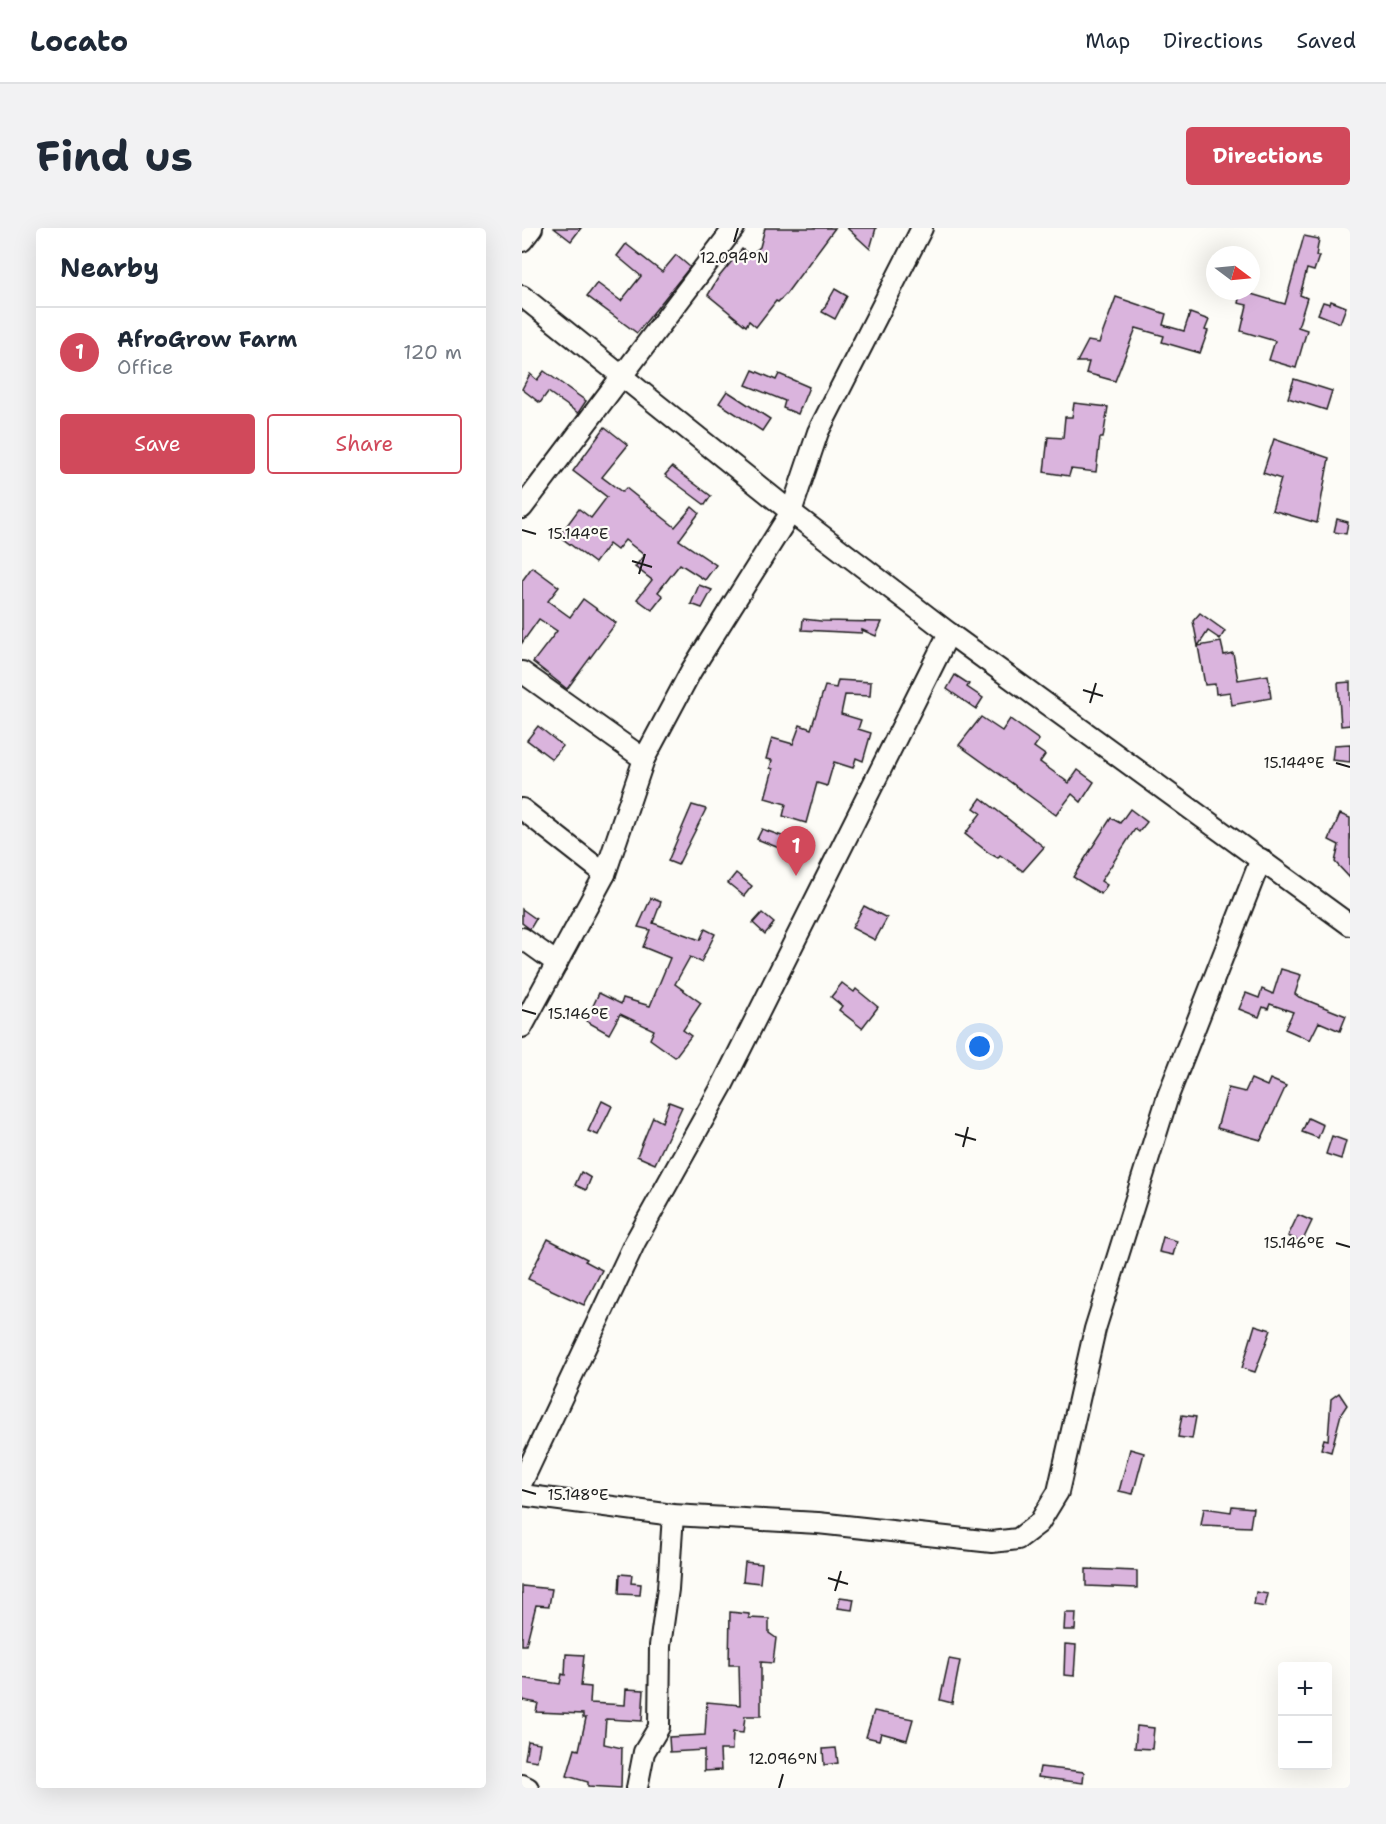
<!DOCTYPE html>
<meta charset="utf-8">
<style>
:root{--surface:#fff;--page:#f2f2f3;--text:#1f2937;--muted:#747a83;--line:#e0e1e3;--accent:#d1495b}
body{margin:0;font-family:"Shantell Sans",sans-serif;background:var(--page);color:var(--text)}
.controls{position:absolute;right:18px;bottom:18px;display:grid;overflow:hidden;border-radius:6px;box-shadow:0 6px 24px #0002}
.controls button{width:54px;height:54px;display:grid;place-items:center;padding:0;border:0;border-bottom:2px solid var(--line);background:var(--surface);color:var(--text);font:30px sans-serif}
.compass{position:absolute;left:684px;top:18px;width:54px;height:54px;border-radius:50%;background:var(--surface);box-shadow:0 6px 24px #0002;rotate:106deg}
.you{position:absolute;left:458px;top:819px;width:21px;height:21px;margin:-15px;border:4px solid #fff;border-radius:50%;background:#1a73e8;box-shadow:0 0 0 9px #1a73e833}
.badge{display:grid;place-items:center;width:39px;height:39px;border-radius:50%;background:var(--accent);color:#fff;font-size:20px;font-weight:700}
.pin{position:absolute;translate:-50% -50px;filter:drop-shadow(0 2px 3px #0008)}
.pin::after{content:'';position:absolute;top:32px;width:21px;height:18px;background:inherit;clip-path:polygon(0 0,100% 0,50% 100%)}
.list{margin:0;padding:0;list-style:none}
h2{display:flex;justify-content:space-between;align-items:center;height:78px;margin:0;padding:0 24px;font-size:26px}
h2 small{font-size:20px;font-weight:400;color:var(--muted)}
.list li{display:grid;grid-template-columns:39px 1fr auto;gap:18px;align-items:center;box-sizing:border-box;height:90px;padding:0 24px;border-top:2px solid var(--line)}
.list b{display:block;font-size:22px;white-space:nowrap}
.list p{margin:0;font-size:20px;white-space:nowrap;color:var(--muted)}
.list em{font-size:20px;font-style:normal;color:var(--muted)}
.actions{display:flex;gap:12px;padding:18px 24px}
.actions a{flex:1;padding:14px 0;border:2px solid var(--accent);border-radius:6px;text-align:center;font-size:21px;color:var(--accent)}
.actions .main{background:var(--accent);color:#fff}
.map{position:relative;flex:none;width:828px;height:1560px;overflow:hidden;border-radius:6px}
header{display:flex;align-items:center;gap:36px;box-sizing:border-box;height:84px;padding:0 30px;background:var(--surface);border-bottom:2px solid var(--line)}
header strong{font-size:28px}
nav{display:flex;gap:33px;margin-inline-start:auto;font-size:21px}
.intro{display:flex;align-items:center;justify-content:space-between;box-sizing:border-box;height:144px;padding:0 36px}
h1{margin:0;font-size:42px}
.button{padding:15px 27px;border-radius:6px;background:var(--accent);color:#fff;font-size:21px;font-weight:700}
main{display:flex;gap:36px;padding:0 36px}
aside{flex:1;background:var(--surface);border-radius:6px;box-shadow:0 6px 24px #0002}
.map>svg:first-child{display:block}
.building{fill:#dab4dd;stroke:#1c1c1c;stroke-width:1.5}
.lines{fill:none;stroke-linecap:round;stroke-linejoin:round}
.minor-casing{stroke:#1c1c1c;stroke-width:24}
.minor{stroke:#fdfcf7;stroke-width:20}
.ticks{fill:none;stroke:#1c1c1c;stroke-width:2}
.ticks-label{font-size:15px;text-anchor:middle;fill:#1c1c1c;stroke:#fdfcf7;stroke-width:4.5;stroke-linejoin:round;paint-order:stroke}
</style>
<header>
<strong>Locato</strong>
<nav><a>Map</a><a>Directions</a><a>Saved</a></nav>
</header>
<div class="intro"><h1>Find us</h1><a class="button">Directions</a></div>
<main>
<aside>
<h2>Nearby<small></small></h2>
<ul class="list">
<li><span class="badge">1</span><div><b>AfroGrow Farm</b><p>Office</p></div><em>120 m</em></li>
</ul>
<div class="actions"><a class="main">Save</a><a>Share</a></div>
</aside>
<div class="map">
<svg width="828" height="1560" viewBox="0 0 828 1560">
<rect width="100%" height="100%" fill="#fdfcf7"/>
<filter id="ink" filterUnits="userSpaceOnUse"><feTurbulence type="fractalNoise" baseFrequency=".0167" numOctaves="2"/><feDisplacementMap in="SourceGraphic" scale="12" xChannelSelector="R" yChannelSelector="G"/><feConvolveMatrix kernelMatrix="1 2 1 2 8 2 1 2 1" color-interpolation-filters="sRGB"/></filter>
<g filter="url(#ink)">
<!-- building -->
<g class="building">
<polygon points="32,0 59,0 49,13"/>
<polygon points="243,0 313,0 264,66 256,74 254,73 234,99 227,93 224,98 186,67 196,50 220,21 228,27 238,19"/>
<polygon points="325,0 354,0 348,21"/>
<polygon points="782,8 797,11 794,28 797,28 792,43 785,41 778,67 785,70 776,99 785,102 774,140 747,132 753,113 719,103 725,77 716,75 719,63 763,76"/>
<polygon points="104,16 140,44 154,27 168,39 115,105 65,68 75,55 99,73 119,48 95,28"/>
<polygon points="313,61 325,68 313,91 300,84"/>
<polygon points="594,69 644,86 641,97 662,103 668,85 687,92 683,102 686,103 678,125 640,114 642,108 614,100 593,153 564,145 567,134 555,134 566,113 577,115"/>
<polygon points="809,73 824,79 818,95 796,86 801,74 808,76"/>
<polygon points="231,142 254,152 257,146 287,159 276,186 261,180 263,173 224,157"/>
<polygon points="22,143 64,173 56,185 26,164 18,175 0,161 8,146 15,152"/>
<polygon points="772,151 810,163 804,182 766,170"/>
<polygon points="205,163 248,191 240,203 197,175"/>
<polygon points="552,175 586,179 581,210 578,210 574,244 549,241 547,248 522,244 526,209 541,210 543,189 550,189"/>
<polygon points="83,199 106,217 80,249 100,264 104,260 153,299 170,279 177,285 157,312 194,337 183,352 158,336 136,364 141,368 130,382 115,371 130,352 113,339 122,327 103,312 95,322 87,316 73,335 37,308 57,281 69,290 85,269 51,243"/>
<polygon points="752,211 807,230 795,295 750,282 759,251 741,245"/>
<polygon points="150,239 189,268 183,277 143,247"/>
<polygon points="815,291 826,294 824,306 812,304"/>
<polygon points="10,339 37,359 26,373 48,389 61,371 94,395 45,461 11,434 35,403 17,391 0,415 0,353"/>
<polygon points="177,357 190,362 180,380 169,376"/>
<polygon points="678,385 703,403 698,411 686,403 676,418 671,393"/>
<polygon points="281,391 299,393 360,394 354,408 340,402 340,405 280,402"/>
<polygon points="699,414 702,427 711,425 716,452 746,447 749,470 710,477 708,464 694,466 693,456 683,457 676,418"/>
<polygon points="433,447 447,456 445,459 461,470 454,481 425,461"/>
<polygon points="316,452 349,454 348,468 323,467 319,486 339,492 336,501 349,505 341,533 334,530 331,540 312,534 305,558 295,555 284,595 261,588 264,576 243,570 251,541 248,540 250,532 244,531 250,510 271,516 278,497 289,501 303,458 314,460"/>
<polygon points="828,454 828,497 819,498 816,455"/>
<polygon points="459,489 480,503 488,491 517,512 512,519 523,527 518,534 547,555 556,542 572,554 559,574 550,566 534,587 437,517"/>
<polygon points="16,498 41,518 30,531 5,512"/>
<polygon points="828,516 828,534 810,532 812,517"/>
<polygon points="459,570 522,619 501,643 478,627 476,630 467,625 443,606 459,585 452,580"/>
<polygon points="170,577 184,581 156,637 146,633"/>
<polygon points="608,581 625,594 617,604 613,601 579,653 585,657 579,666 551,649 589,590 598,595"/>
<polygon points="818,586 828,590 828,650 813,634 817,617 807,612"/>
<polygon points="240,601 288,618 284,631 235,611"/>
<polygon points="214,645 230,658 222,668 206,655"/>
<polygon points="129,670 139,674 131,695 178,712 183,701 193,706 179,734 168,729 153,756 179,775 161,802 169,808 153,829 128,811 132,802 98,786 87,806 64,793 77,765 99,776 101,770 128,778 148,730 121,719 128,702 116,699"/>
<polygon points="342,678 365,690 353,712 330,700"/>
<polygon points="0,681 14,691 8,701 0,695"/>
<polygon points="240,685 252,695 243,706 231,695"/>
<polygon points="759,741 779,747 773,766 777,769 824,788 818,803 797,794 788,812 763,801 771,784 748,776 746,781 741,779 737,789 717,781 724,765 737,770 740,761 751,766"/>
<polygon points="320,755 332,764 334,761 356,779 340,800 317,782 320,778 309,769"/>
<polygon points="729,851 745,858 748,851 764,858 739,912 695,900 706,860 723,864"/>
<polygon points="80,873 90,878 76,907 66,903"/>
<polygon points="147,874 160,879 133,936 115,928 131,889 140,894"/>
<polygon points="786,890 801,897 796,910 780,904"/>
<polygon points="810,908 824,913 819,931 804,926"/>
<polygon points="59,944 69,950 64,962 53,957"/>
<polygon points="776,987 790,993 780,1014 766,1008"/>
<polygon points="641,1009 655,1013 651,1027 637,1024"/>
<polygon points="26,1011 65,1031 63,1033 80,1042 62,1077 6,1051"/>
<polygon points="733,1097 749,1102 733,1144 720,1140"/>
<polygon points="817,1165 825,1177 819,1186 809,1224 799,1221 802,1211 806,1212 809,1171"/>
<polygon points="660,1187 674,1189 670,1211 656,1209"/>
<polygon points="608,1221 622,1225 611,1266 597,1263"/>
<polygon points="710,1278 731,1280 728,1299 679,1297 682,1280 709,1284"/>
<polygon points="223,1334 240,1336 238,1355 221,1353"/>
<polygon points="564,1341 615,1343 615,1360 564,1358"/>
<polygon points="98,1346 110,1347 109,1355 119,1356 118,1367 97,1366"/>
<polygon points="0,1358 30,1361 27,1378 14,1377 4,1417 0,1417"/>
<polygon points="734,1364 746,1366 743,1379 732,1377"/>
<polygon points="318,1369 332,1371 330,1382 316,1380"/>
<polygon points="208,1384 227,1386 227,1390 247,1391 247,1405 254,1410 251,1435 239,1434 239,1488 223,1488 221,1505 211,1504 210,1522 198,1522 199,1542 182,1543 182,1522 148,1524 147,1509 183,1507 185,1474 218,1477 217,1437 207,1437"/>
<polygon points="543,1385 554,1385 553,1402 542,1402"/>
<polygon points="543,1416 554,1417 552,1448 542,1447"/>
<polygon points="44,1426 62,1427 59,1458 69,1459 68,1475 103,1477 104,1461 122,1462 120,1493 84,1491 82,1516 100,1520 99,1560 66,1558 66,1554 45,1548 53,1521 57,1522 64,1490 61,1490 61,1486 14,1484 16,1475 0,1472 0,1450 38,1456 40,1446 43,1447"/>
<polygon points="427,1431 438,1433 430,1475 418,1472"/>
<polygon points="352,1483 391,1491 385,1512 359,1505 357,1512 344,1509"/>
<polygon points="615,1498 632,1500 630,1521 613,1520"/>
<polygon points="6,1513 18,1515 15,1533 3,1531"/>
<polygon points="314,1520 316,1535 302,1537 301,1521"/>
<polygon points="518,1539 562,1544 561,1555 516,1549"/>
</g>
<g class="lines">
<!-- minor casing -->
<g class="minor-casing">
<g id="minor">
<polyline points="0,13 10,0"/>
<polyline points="0,68 269,284 427,405 828,697"/>
<polyline points="0,280 212,0"/>
<polyline points="0,444 122,531"/>
<polyline points="0,581 83,646"/>
<polyline points="0,710 35,735"/>
<polyline points="0,799 83,646 122,531 169,443 269,284 296,204 400,0"/>
<polyline points="0,1254 113,1014 200,858 427,405"/>
<polyline points="0,1267 151,1287 296,1295 470,1314 496,1311 517,1295 536,1264 573,1101 646,868 739,631"/>
<polyline points="0,1557 6,1560"/>
<polyline points="115,1560 122,1524 137,1499 138,1418 146,1361 151,1287"/>
</g>
</g>
<!-- minor -->
<use href="#minor" class="minor"/>
</g>
</g>
<!-- ticks -->
<path class="ticks" d="M212,14L216,0M0,302L14,306M110,333L130,339M117,346L123,326M561,462L581,468M568,475L574,455M814,535L828,539M0,782L14,786M433,906L454,912M441,919L446,899M814,1015L828,1019M0,1262L14,1266M306,1350L326,1356M313,1363L319,1343M257,1560L261,1546"/>
<g class="ticks-label">
<text x="212" y="35">12.094°N</text>
<text x="56" y="311">15.144°E</text>
<text x="772" y="540">15.144°E</text>
<text x="56" y="791">15.146°E</text>
<text x="772" y="1020">15.146°E</text>
<text x="56" y="1272">15.148°E</text>
<text x="261" y="1536">12.096°N</text>
</g>
</svg>
<div class="controls">
<button>+</button>
<button>−</button>
</div>
<svg class="compass" viewBox="-18 -18 36 36"><path d="M0-13l5 13h-10z" fill="#e53935"/><path d="M0 13l5-13h-10z" fill="#747a83"/></svg>
<div class="you"></div>
<div class="pin badge" style="left:274px;top:648px">1</div>
</div>
</main>
